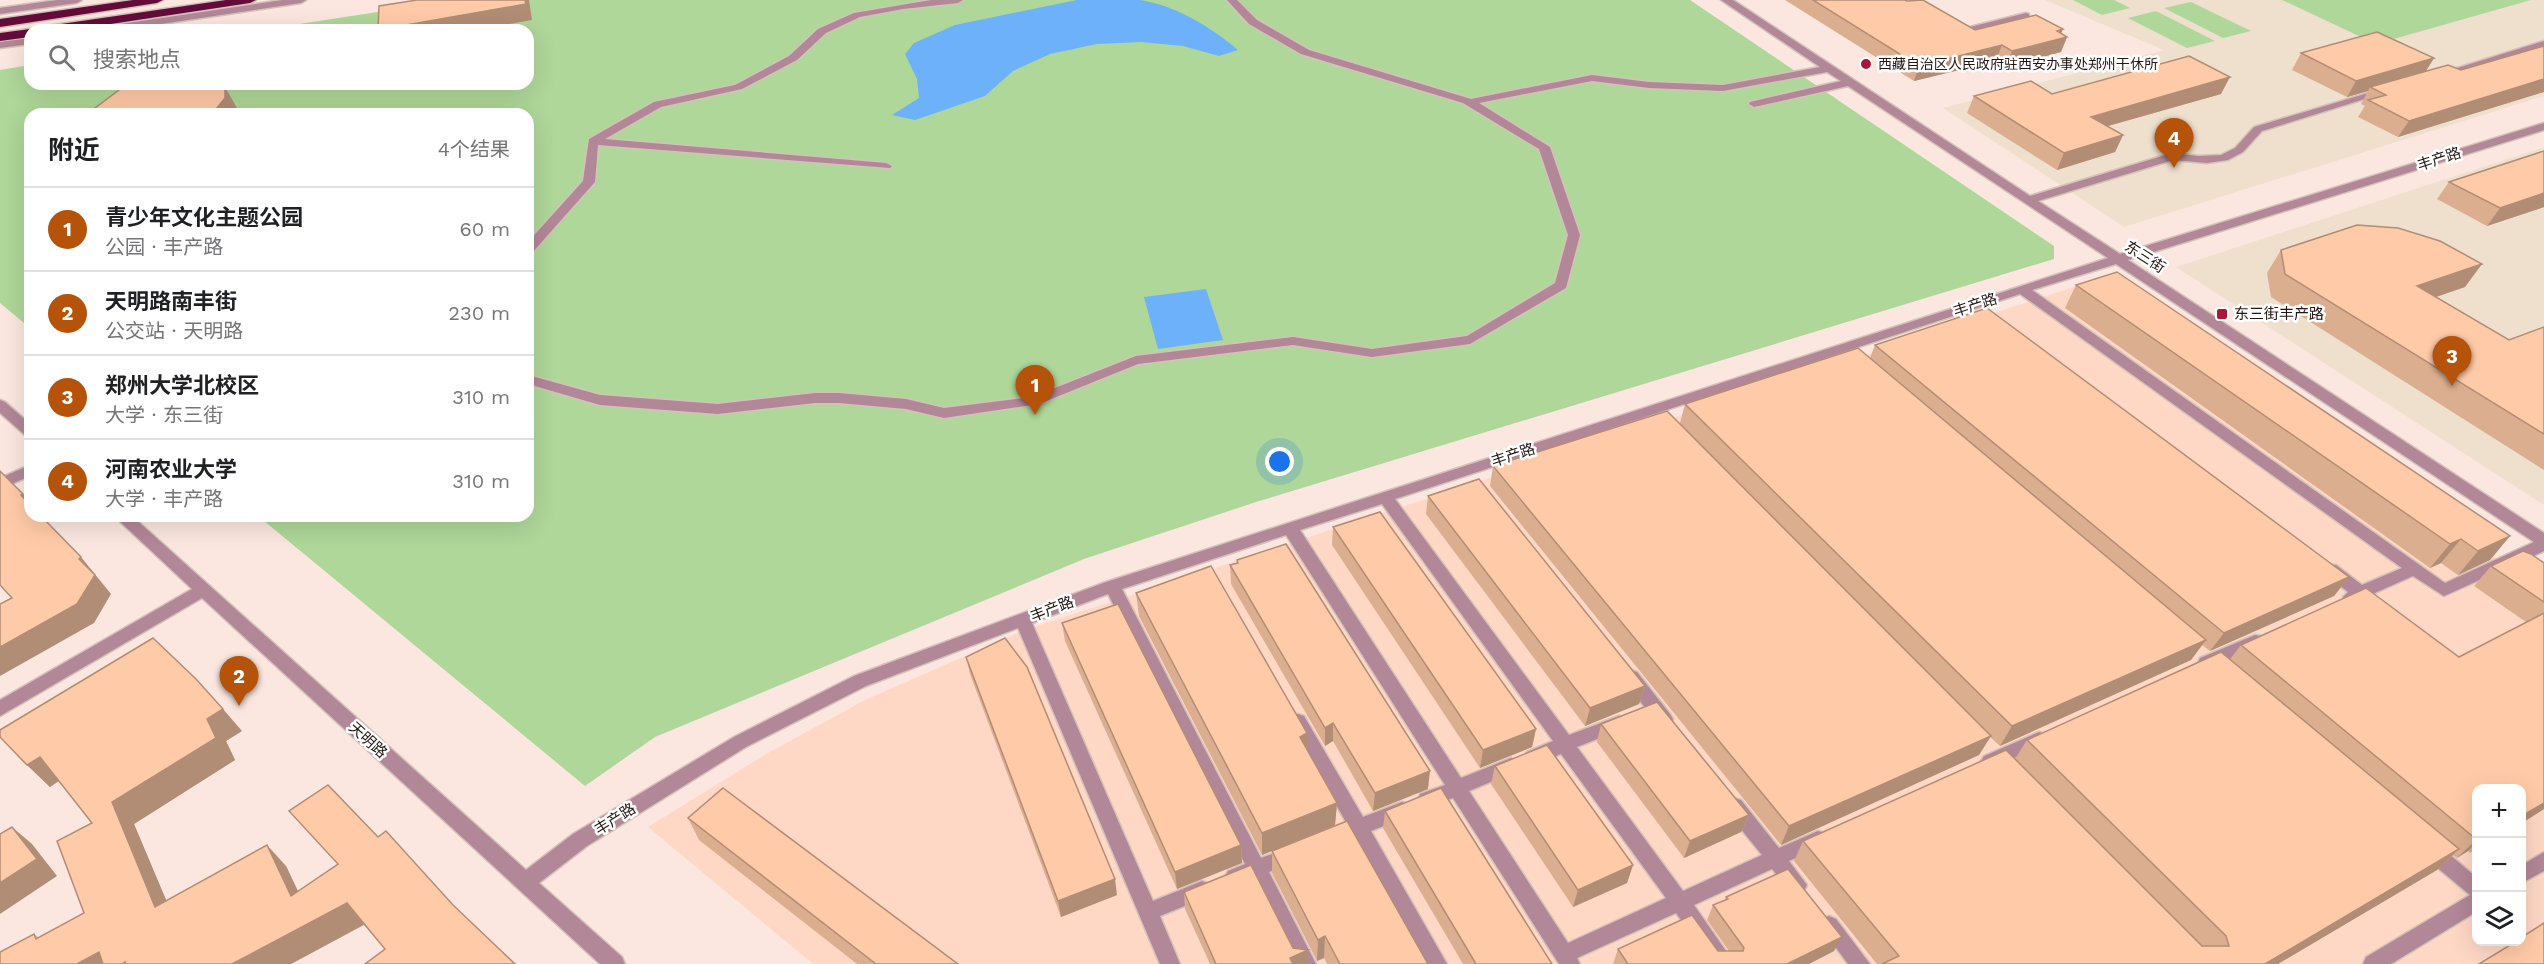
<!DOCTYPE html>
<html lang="zh">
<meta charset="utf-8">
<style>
:root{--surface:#fff;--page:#f6f6f6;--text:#202124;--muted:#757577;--line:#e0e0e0;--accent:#b45309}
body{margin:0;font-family:"Work Sans","Noto Sans SC",sans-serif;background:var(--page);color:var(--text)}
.controls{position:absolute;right:18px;bottom:18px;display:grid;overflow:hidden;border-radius:12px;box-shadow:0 6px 24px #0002}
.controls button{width:54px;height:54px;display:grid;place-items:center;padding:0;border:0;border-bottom:2px solid var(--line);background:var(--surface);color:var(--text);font:30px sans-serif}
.you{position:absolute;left:1280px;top:462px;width:21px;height:21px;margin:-15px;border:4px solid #fff;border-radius:50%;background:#1a73e8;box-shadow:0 0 0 9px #1a73e833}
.badge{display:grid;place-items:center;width:39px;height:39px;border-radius:50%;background:var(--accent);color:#fff;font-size:20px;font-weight:700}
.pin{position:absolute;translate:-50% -50px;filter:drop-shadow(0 2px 3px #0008)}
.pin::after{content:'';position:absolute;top:32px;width:21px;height:18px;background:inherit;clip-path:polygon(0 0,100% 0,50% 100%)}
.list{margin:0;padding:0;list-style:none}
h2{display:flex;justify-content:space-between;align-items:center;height:78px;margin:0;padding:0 24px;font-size:26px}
h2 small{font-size:20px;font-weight:400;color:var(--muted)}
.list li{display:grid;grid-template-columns:39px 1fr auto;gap:18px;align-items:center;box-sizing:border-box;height:84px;padding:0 24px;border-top:2px solid var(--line)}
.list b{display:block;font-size:22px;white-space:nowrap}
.list p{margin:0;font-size:20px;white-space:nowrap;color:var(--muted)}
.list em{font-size:20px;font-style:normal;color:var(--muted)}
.icon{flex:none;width:33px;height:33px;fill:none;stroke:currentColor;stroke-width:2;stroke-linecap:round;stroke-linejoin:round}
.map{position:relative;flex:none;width:2544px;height:964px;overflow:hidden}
.search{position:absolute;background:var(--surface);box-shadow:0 6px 24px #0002;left:24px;top:24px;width:510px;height:66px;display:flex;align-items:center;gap:15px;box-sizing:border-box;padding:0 21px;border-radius:18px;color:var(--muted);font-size:22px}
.panel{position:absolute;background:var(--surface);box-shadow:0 6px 24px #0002;left:24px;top:108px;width:510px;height:414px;border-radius:18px}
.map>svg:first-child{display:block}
.built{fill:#ffd7c5;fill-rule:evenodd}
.education{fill:#efdfcd}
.green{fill:#afd799}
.water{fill:#6db1fa}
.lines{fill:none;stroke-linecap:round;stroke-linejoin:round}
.minor-casing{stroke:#d4c2ba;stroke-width:3}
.highway-casing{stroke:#d4c2ba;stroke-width:3}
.minor{fill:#b28797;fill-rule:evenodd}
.highway{fill:#640b3b;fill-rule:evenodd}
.wall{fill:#dbae90}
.shaded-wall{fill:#b28d75}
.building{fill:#ffcaa7;stroke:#b28d75;stroke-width:1.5}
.poi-dot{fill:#ac1639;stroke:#fff;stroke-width:2}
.labels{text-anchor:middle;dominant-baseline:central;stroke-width:5;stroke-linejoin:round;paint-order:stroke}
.far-poi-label{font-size:14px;fill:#221712;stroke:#fff;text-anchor:start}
.street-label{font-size:15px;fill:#221712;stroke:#fff}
.poi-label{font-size:15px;fill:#221712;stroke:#fff;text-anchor:start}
</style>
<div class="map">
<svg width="2544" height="964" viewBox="0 0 2544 964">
<rect width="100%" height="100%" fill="#fbe7df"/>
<!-- built -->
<path class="built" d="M2092,281L2544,591V964H813L648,827L768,753L865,700L1025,630ZM2476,788H2522V942H2476Z"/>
<!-- education -->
<g class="education">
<polygon points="2045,0 2544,0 2544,96 2124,227 1943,108 2164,50"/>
<polygon points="2544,147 2544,505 2176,267"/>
</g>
<!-- green -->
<g class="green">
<polygon points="456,0 1690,0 2054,246 2054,259 1256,502 1084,559 655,737 585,786 258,516 528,516 528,114 30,114 30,328 0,303 0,70 30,65 30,84 528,84 528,30 260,30"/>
<polygon points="2073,0 2114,0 2130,8 2102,15"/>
<polygon points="2282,0 2531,0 2376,44"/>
<polygon points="2191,2 2251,31 2223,38 2164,8"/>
<polygon points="2156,11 2215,41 2187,48 2128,18"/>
</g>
<!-- water -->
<g class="water">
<path d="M1077,0C1097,0 1119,0 1139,0C1174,4 1212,28 1238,50L1219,56L1183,46L1141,42L1097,44L1050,54L1013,71L985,96L915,120L892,115L919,98L917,79L905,54L914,43L955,25Z"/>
<polygon points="1206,289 1223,340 1158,349 1144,297"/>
</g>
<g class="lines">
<!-- minor casing -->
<g class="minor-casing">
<g id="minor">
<polygon points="57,0 82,0 77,3 0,14 0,8"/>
<polygon points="282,0 306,0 301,3 121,30 96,30 101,27"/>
<polygon points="931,0 963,0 958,3 903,9 860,17 826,33 797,60 742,89 661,107 605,139 886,163 892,166 890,168 598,145 595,182 532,253 528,254 528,242 583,181 589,139 654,102 735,85 789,56 818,29 854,13"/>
<path d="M1227,0H1237L1257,20L1309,50L1471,99L1592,75L1649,82L1723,85L1820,67L1721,0H1733L2030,196L2172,153L2198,156L2221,155L2235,148L2254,127L2378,90H2386L2387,92L2262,131L2243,152L2228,160L2207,163L2173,160L2038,201L2120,254L2544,123V130L2128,260L2544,533V551L2444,596L2413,576L2357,601H2345L2343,597L2348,592L2324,573L2322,569L2324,565H2336L2362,585L2402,568L2020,294L1395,499L1569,735L1619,716L1625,718L1628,723L1625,728L1577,747L1683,891L1762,855L1727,812L1725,806L1727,800L1734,798L1741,800L1779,848L1818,831L1825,833L1827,839L1825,845L1789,861L1807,885L1804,891L1797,894L1790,891L1772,869L1694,905L1735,964H1713L1676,913L1577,958L1580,964H1559L1453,798L1427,808L1420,806L1418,800L1420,794L1445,785L1286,535L1122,589L1261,858L1291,847L1298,849L1301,855L1298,861L1269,872L1316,964H1295L1252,879L1235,886L1228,883L1225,877L1228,871L1245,864L1108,594L1032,623L1153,901L1202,881L1209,884L1212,890L1209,896L1160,916L1180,964H1160L1018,628L866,686L746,747L587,846L539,883L622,957L625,964H600L202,598L0,716V700L192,589L114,516H132L526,870L573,834L734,737L854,676L1106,582L2108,258L1848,86L1754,107L1749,104L1750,102L1841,81L1827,72L1723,91L1649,88L1592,81L1479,103L1550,147L1580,235L1566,288L1470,344L1372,357L1293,345L1138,364L1039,404L944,418L906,409L839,403H815L718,414L600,405L528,384V375L600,395L718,404L815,393H839L906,399L944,408L1032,397L1136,356L1293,337L1372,349L1467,336L1555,283L1568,235L1539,149L1463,103L1301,54L1249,24ZM2116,264L2534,542L2445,583L2032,290ZM1382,504L1553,741L1527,752L1524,757L1527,762L1533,765L1561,754L1666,898L1568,943L1469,791L1517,771L1520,766L1517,761L1511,758L1461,778L1300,530Z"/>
<polygon points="2026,13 2029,14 2029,18 1965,34 1950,26 1955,23 1966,28"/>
<polygon points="30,38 30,44 0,48 0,42"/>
<polygon points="2544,41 2544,47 2444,77 2435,75"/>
<polygon points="0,400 5,402 30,424 30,437 25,435 0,413"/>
<polygon points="30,465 30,476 0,489 0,478"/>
<polygon points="2255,635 2261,636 2263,641 2261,646 2212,668 2206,670 2200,668 2198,663 2200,658"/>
<polygon points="1631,670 1637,672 1670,714 1673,719 1670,724 1664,726 1658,724 1625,682 1622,677 1625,672"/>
<polygon points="1298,714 1304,716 1363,817 1402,802 1409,804 1411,810 1409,816 1371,831 1447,964 1426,964 1355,838 1335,845 1328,843 1326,837 1328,831 1347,824 1289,721 1292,716"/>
<polygon points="2039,732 2045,734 2048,739 2045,744 1996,766 1990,769 1984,766 1981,761 1984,756"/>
<polygon points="2429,841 2436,843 2476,877 2476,912 2391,964 2363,964 2366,957 2470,895 2422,855 2419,849 2422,843"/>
<polygon points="2544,852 2544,871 2522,883 2522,865"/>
<polygon points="1829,916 1836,919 1870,964 1848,964 1819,925 1822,919"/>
</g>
</g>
<!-- highway casing -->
<g class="highway-casing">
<g id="highway">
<polygon points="133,0 163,0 157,3 0,27 0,19"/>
<polygon points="226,0 256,0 250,3 71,30 41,30 47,26"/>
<polygon points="30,29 32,30 30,30 30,37 0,41 0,33"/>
</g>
</g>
<!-- minor -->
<use href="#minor" class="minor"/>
<!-- highway -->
<use href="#highway" class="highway"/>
</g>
<!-- wall -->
<g class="wall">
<polygon points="1785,0 1905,0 1975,30 2061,33 2067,37 2061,52 2006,67 1996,61 1914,81"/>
<polygon points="2301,53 2434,58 2426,71 2461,70 2544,92 2398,137 2358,117 2365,106 2361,104 2368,91 2347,97 2292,70"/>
<polygon points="2052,94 2221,94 2108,126 2123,135 2115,152 2057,170 1967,113 1974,96"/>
<polygon points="2544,151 2544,207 2487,226 2437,199 2449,182"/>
<polygon points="2281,250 2465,287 2435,297 2509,340 2544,327 2544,470 2271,297 2267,273"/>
<polygon points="2076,285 2510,536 2490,560 2458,575 2441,563 2430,568 2065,308"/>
<polygon points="1875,345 2349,577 2334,596 2210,651 2202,645 2191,660 2000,746 1990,737 1979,755 1781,845 1490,486 1493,466 1680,423 1685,404 1870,358"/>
<polygon points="1428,496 1645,686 1639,704 1585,726 1426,514"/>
<polygon points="1333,527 1536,729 1532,747 1480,768 1332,545"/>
<polygon points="1237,560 1428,789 1373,811 1333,741 1325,746 1231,584 1230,565 1237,563"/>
<polygon points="2544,563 2544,809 2522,823 2522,789 2476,789 2476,849 2470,853 2468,851 2457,858 2453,855 2437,870 2278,964 1877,964 1794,861 1803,841 2015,759 2027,740 2230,659 2241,645 2459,657 2526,622 2474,586 2491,566"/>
<polygon points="1136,593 1337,803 1335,825 1428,964 1327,964 1324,958 1317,961 1272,873 1272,851 1262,855 1139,616"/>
<polygon points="1062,623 1241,845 1242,863 1177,889 1065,641"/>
<polygon points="966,657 1117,895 1061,917 970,674"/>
<polygon points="1601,724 1749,815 1741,832 1684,858 1597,742"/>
<polygon points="242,731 226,741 235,760 134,824 166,901 286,866 298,891 338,864 289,811 328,785 385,949 364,925 291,964 0,964 34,934 39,938 84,913 92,823 59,781 50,787 27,765"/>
<polygon points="1495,766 1633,865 1627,883 1573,907 1491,784"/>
<polygon points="1385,811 1552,964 1463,964 1383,828"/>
<polygon points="688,818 958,964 857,964 699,840"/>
<polygon points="1184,892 1293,948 1308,964 1210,964 1185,909"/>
<polygon points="1726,897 1834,951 1809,964 1613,964 1618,949 1729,951 1707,920 1713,905 1725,900"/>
</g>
<!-- shaded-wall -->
<g class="shaded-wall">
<polygon points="525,0 529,0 532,20 477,30 378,30"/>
<polygon points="2063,29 2059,39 2067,37 2061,52 2006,67 2012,51 2057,31"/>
<polygon points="2002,45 1996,61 1914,81 1919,66"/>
<polygon points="2434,58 2424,74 2370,87 2368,91 2347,97 2356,81"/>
<polygon points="2230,77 2221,94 2083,133 2091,117"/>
<polygon points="2544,79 2544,92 2398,137 2409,121"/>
<polygon points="225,87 237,108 237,114 212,114"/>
<polygon points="2123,135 2115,152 2057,170 2064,153"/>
<polygon points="2544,193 2544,207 2487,226 2500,208"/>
<polygon points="2482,264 2465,287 2401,309 2417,286"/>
<polygon points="23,494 30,502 30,506 21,495"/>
<polygon points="2510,536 2490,560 2458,575 2478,551"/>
<polygon points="2461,539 2441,563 2430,568 2450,544"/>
<polygon points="81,557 111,594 94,623 0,676 0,647 79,559"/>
<polygon points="2349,577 2334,596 2210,651 2224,633"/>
<polygon points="2206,640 2191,660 2000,746 2012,726"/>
<polygon points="1645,686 1639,704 1585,726 1590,708"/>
<polygon points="223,709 242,731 226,741 235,760 134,824 178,928 155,907 112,802 207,719"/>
<polygon points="1333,723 1333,741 1325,746 1325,728"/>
<polygon points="1536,729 1532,747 1480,768 1483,750"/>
<polygon points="1307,733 1307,756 1300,737"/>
<polygon points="1991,736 1979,755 1781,845 1789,826"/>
<polygon points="40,757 63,778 50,787 27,765"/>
<polygon points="1430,771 1428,789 1373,811 1375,793"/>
<polygon points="1337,803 1335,825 1262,855 1262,833"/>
<polygon points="2544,803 2544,809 2522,823 2522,816"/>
<polygon points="1749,815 1741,832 1684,858 1690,841"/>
<polygon points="12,827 32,844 57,876 0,914 0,883"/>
<polygon points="2476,840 2476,843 2468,851 2457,858"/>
<polygon points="267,845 286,866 310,917 291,896"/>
<polygon points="1241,845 1242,863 1177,889 1175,872"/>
<polygon points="2459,849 2437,870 2278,964 2265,964"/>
<polygon points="1633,865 1627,883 1573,907 1578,890"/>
<polygon points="1115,879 1117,895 1061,917 1058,901"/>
<polygon points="347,903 365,924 291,964 232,964"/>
<polygon points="1325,936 1324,958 1317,961 1318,940"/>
<polygon points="1842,937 1834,951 1809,964 1787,964"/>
<polygon points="1308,950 1308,964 1290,964 1290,958"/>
<polygon points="99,952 113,964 77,964"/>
</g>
<!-- building -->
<g class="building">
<polygon points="417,0 525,0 526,4 378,30 379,6"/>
<polygon points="1813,0 1905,0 1907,1 1923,0 1975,30 2036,15 2063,29 2057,31 2067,37 2012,51 2002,45 1919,66"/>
<polygon points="2377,32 2434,58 2356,81 2301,53"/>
<polygon points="2544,46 2544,79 2409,121 2368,100 2386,95 2370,87 2448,65 2461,70"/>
<polygon points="2189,56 2230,77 2091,117 2123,135 2064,153 1974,96 2031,81 2052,94"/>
<polygon points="127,84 221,84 225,87 225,98 212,114 87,114"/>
<polygon points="2544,151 2544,193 2500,208 2449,182"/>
<polygon points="2357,225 2398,228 2440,241 2482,264 2417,286 2509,340 2544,327 2544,434 2285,274 2281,250"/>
<polygon points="2117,272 2510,536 2478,551 2461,539 2450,544 2076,285"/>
<polygon points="1987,308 2349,577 2224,633 1875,345"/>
<polygon points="1858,348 2206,640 2012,726 1685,404"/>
<polygon points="1667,411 1991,736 1789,826 1493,466"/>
<polygon points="0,471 23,494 21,495 30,505 30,516 41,516 81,557 79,559 95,575 77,604 0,647 0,604 12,598 0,585"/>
<polygon points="1479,479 1645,686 1590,708 1428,496"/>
<polygon points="1380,512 1536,729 1483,750 1333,527"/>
<polygon points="1286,544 1430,771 1375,793 1333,723 1325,728 1230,565 1238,563 1237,560"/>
<polygon points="2523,551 2531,554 2544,563 2544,602 2491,566"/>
<polygon points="1211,566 1307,733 1300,737 1337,803 1262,833 1136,593"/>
<polygon points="2366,588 2459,657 2544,613 2544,803 2522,816 2522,789 2476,789 2476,839 2241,645"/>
<polygon points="1118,604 1241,845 1175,872 1062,623"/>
<polygon points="153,638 196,679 223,709 207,719 216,738 112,802 155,907 267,845 291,896 338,864 289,811 328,785 378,837 386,831 453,905 515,964 365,964 385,949 347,903 232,964 125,964 125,962 122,964 103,964 99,952 77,964 0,964 0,952 34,934 36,939 84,913 57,841 92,823 40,757 27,765 0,737 0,730"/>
<polygon points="1005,638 1027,667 1115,879 1058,901 966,657"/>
<polygon points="2221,652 2459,849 2265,964 1882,964 1899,956 1803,841 2006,750 2202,946 2229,946 2226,936 2027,740"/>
<polygon points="1657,702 1749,815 1690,841 1601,724"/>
<polygon points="1547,745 1633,865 1578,890 1495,766"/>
<polygon points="723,788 958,964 876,964 688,818"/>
<polygon points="1441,788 1552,964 1476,964 1385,811"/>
<polygon points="1347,821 1428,964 1340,964 1325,936 1318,940 1272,851"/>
<polygon points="12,827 37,859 0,883 0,834"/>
<polygon points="1251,865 1293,948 1308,950 1290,958 1293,964 1216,964 1184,892"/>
<polygon points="1788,869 1842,937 1787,964 1628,964 1618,949 1692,915 1718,951 1743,951 1744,948 1713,905 1728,899 1726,897"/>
<polygon points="2544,923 2544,964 2479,964 2515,942 2522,942 2522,937"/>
</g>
<!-- markers -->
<g class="poi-dot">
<circle cx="1866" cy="64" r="6"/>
<rect x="2216" y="308" width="12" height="12" rx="3"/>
</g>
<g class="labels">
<!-- far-poi labels -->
<g class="far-poi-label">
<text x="1878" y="64">西藏自治区人民政府驻西安办事处郑州干休所</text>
</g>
<!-- street labels -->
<g class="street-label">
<text transform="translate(2439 159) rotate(-18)">丰产路</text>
<text transform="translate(2145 257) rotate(33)">东三街</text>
<text transform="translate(1975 305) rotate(-18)">丰产路</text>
<text transform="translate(1513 455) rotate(-18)">丰产路</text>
<text transform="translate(1052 609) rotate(-21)">丰产路</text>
<text transform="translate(368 740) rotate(42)">天明路</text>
<text transform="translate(615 819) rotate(-32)">丰产路</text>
</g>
<!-- poi labels -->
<g class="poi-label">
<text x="2234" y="314">东三街丰产路</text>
</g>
</g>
</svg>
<div class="controls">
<button>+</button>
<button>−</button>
<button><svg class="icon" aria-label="layers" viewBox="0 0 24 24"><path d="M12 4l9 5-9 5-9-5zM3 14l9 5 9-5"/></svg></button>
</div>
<div class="you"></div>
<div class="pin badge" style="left:1035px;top:415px">1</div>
<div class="pin badge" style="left:239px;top:706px">2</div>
<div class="pin badge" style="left:2452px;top:386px">3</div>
<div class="pin badge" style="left:2174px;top:168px">4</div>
<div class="search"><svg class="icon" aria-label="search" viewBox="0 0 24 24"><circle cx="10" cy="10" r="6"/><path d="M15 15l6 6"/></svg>搜索地点</div>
<section class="panel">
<h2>附近<small>4个结果</small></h2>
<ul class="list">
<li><span class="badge">1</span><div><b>青少年文化主题公园</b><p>公园 · 丰产路</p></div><em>60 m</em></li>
<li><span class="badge">2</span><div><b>天明路南丰街</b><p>公交站 · 天明路</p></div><em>230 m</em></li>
<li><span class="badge">3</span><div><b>郑州大学北校区</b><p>大学 · 东三街</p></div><em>310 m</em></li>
<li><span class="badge">4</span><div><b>河南农业大学</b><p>大学 · 丰产路</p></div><em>310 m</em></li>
</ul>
</section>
</div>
